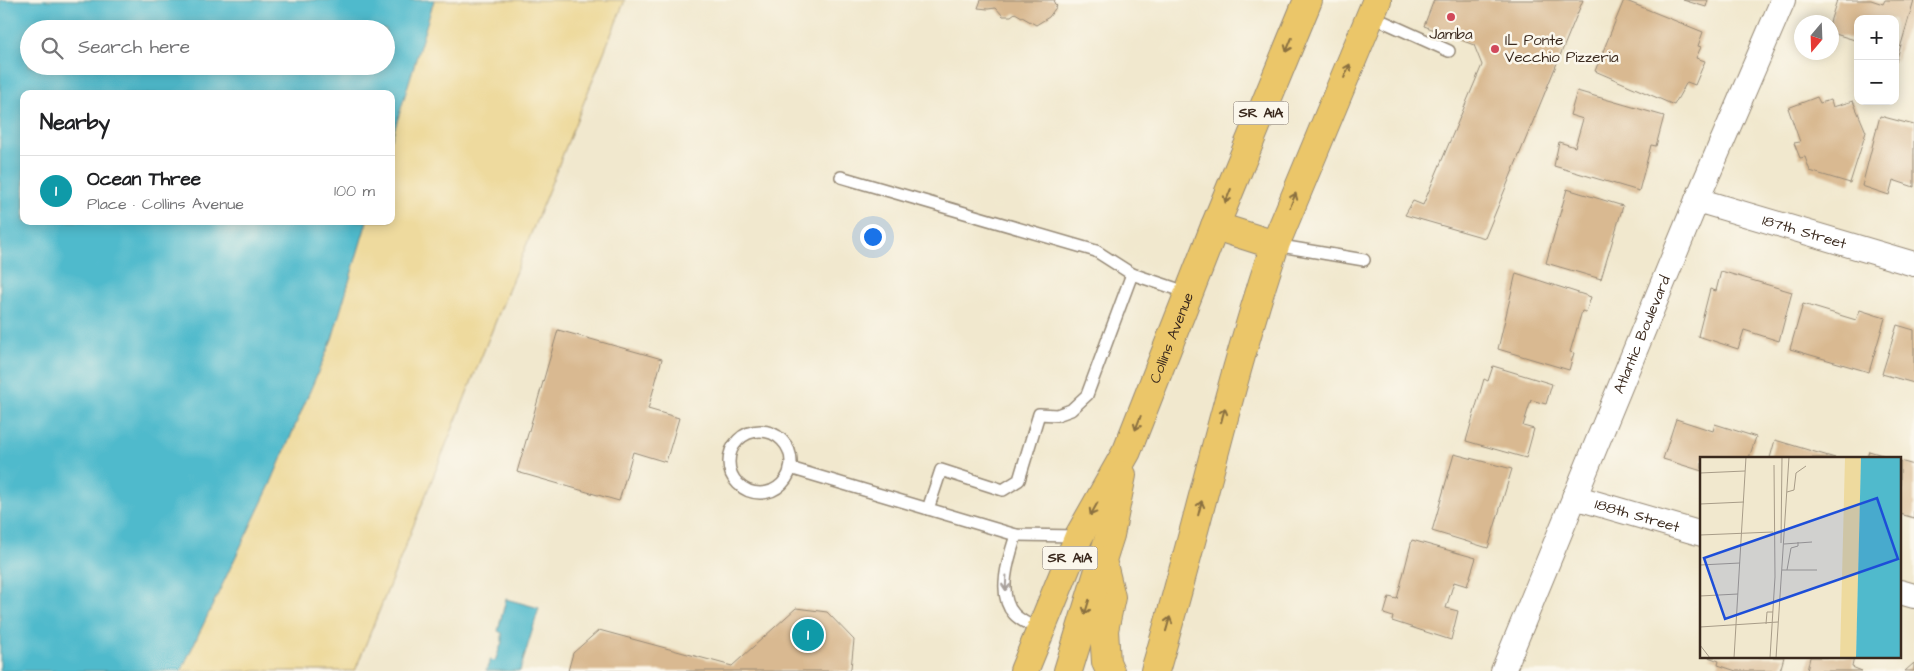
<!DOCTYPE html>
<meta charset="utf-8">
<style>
:root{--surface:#fff;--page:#f6f6f6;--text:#202124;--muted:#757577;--line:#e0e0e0;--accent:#d93025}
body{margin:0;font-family:"Architects Daughter",sans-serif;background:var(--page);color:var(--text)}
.controls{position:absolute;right:15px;top:15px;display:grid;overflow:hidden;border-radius:10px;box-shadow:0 2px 12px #0003}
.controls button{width:45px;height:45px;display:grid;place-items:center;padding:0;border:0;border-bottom:1px solid var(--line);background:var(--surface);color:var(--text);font:25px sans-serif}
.compass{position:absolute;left:1794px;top:15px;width:45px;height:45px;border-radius:50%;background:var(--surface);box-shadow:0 2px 12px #0003;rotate:199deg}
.you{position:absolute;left:872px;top:236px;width:18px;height:18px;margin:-12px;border:4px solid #fff;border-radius:50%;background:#1a73e8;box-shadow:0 0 0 8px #1a73e833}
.badge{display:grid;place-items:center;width:32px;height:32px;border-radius:50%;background:var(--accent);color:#fff;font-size:16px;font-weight:700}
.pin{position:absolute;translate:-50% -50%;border:2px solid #fff;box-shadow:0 1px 5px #0006}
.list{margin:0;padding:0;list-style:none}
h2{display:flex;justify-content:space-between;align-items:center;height:65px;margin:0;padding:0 20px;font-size:21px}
h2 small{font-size:16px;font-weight:400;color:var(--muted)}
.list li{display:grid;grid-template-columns:32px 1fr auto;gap:15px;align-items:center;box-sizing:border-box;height:70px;padding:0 20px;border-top:1px solid var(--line)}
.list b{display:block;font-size:19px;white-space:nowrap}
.list p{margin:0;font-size:16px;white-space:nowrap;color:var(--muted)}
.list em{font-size:16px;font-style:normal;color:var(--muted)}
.icon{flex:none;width:28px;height:28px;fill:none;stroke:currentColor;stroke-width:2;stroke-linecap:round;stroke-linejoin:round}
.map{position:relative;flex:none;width:1914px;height:671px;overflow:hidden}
.search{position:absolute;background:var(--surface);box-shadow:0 2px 12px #0003;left:20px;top:20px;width:375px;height:55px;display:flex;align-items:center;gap:12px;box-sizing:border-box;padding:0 18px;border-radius:28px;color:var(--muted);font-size:19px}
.panel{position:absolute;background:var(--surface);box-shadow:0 2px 12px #0003;left:20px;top:90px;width:375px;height:135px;border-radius:10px}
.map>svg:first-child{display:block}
.sand{fill:#eeda9e;stroke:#94825e}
.water{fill:#50bacc;stroke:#467275;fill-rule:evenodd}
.building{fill:#d9b991}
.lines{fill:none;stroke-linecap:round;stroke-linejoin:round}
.lane-casing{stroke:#968976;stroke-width:14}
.street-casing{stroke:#968976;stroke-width:26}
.primary-casing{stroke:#968976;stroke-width:30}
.highway-casing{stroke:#968976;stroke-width:30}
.lane{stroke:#fff;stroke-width:11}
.street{stroke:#fff;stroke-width:24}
.primary{stroke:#ebc669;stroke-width:28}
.highway{stroke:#ebc669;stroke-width:28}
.oneway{stroke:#8a7040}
.oneway2{stroke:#a79f9a}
.poi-dot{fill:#d1495b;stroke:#fbf7ec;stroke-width:2}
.labels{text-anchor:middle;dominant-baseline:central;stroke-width:5;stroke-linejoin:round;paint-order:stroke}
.shield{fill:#fbf7ec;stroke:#75685c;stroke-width:1}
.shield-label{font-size:14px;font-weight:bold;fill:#3b2a1e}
.poi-label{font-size:15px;fill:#3b2a1e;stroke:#fbf7ec}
.street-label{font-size:15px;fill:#3b2a1e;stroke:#fbf7ec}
.inset-road{fill:none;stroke:#a89c88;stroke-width:1}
.view{fill:#1d4ed8;fill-opacity:0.15;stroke:#1d4ed8;stroke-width:2.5}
.inset-edge{fill:none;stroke:#3b2a1e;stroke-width:2.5}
</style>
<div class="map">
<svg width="1914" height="671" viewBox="0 0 1914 671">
<rect width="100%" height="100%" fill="#fbf7ec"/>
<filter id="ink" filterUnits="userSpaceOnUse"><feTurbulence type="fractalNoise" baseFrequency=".02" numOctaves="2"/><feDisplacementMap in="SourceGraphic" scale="10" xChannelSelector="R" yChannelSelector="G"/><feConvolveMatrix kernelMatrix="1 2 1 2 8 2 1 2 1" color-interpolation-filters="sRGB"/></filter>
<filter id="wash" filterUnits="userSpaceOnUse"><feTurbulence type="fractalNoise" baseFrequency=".0096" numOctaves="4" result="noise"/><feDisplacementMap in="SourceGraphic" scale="20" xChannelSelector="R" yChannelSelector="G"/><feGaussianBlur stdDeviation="1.12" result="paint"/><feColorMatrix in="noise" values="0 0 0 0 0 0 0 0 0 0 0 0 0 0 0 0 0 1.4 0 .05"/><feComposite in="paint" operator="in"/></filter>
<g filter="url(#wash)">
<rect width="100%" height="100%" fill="#f1e8ce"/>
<!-- sand -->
<polygon class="sand" points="434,0 625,0 355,671 181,671 270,485 332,339 367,221 391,221 391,141"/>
<!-- water -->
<g class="water">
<path d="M0,0H434L391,141V94H24V221H367L332,339L270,485L181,671H0ZM29,29H386V66H29Z"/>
<polygon points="506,599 539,608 520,671 486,671 490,660 495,661 502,642 502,633 498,631"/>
</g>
<g id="blocks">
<!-- building -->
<g class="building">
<polygon points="981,0 1055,0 1054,3 1057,6 1049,17 1036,25 1015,13 1011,16 1003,16 996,8 988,9 978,8"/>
<polygon points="1434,0 1583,0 1485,238 1405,215 1413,201 1423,205 1482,65 1474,45 1424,26"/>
<polygon points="1624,0 1703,32 1698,46 1701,47 1696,58 1705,61 1695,85 1687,82 1674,105 1595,71"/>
<polygon points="1683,0 1708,0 1706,7"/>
<polygon points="1837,0 1871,0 1883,4 1885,0 1914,0 1896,62 1895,19 1858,19 1858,41 1832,33 1830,22"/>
<polygon points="1577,91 1664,116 1656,146 1651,145 1639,191 1554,166 1559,142 1575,147 1583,119 1570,115"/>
<polygon points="1817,97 1820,103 1831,100 1833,107 1853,101 1866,132 1850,183 1810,171 1805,157 1800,158 1794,143 1800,142 1788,108"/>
<polygon points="1880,116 1914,125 1914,187 1893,180 1889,195 1862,186"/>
<polygon points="1567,189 1623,206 1601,279 1546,263"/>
<polygon points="1721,271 1792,292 1779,341 1744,330 1738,349 1698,336 1710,289 1716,291"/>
<polygon points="1516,273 1591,297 1586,312 1582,311 1570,352 1574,353 1569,370 1498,349"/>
<polygon points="1803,304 1856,320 1860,310 1885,318 1869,372 1790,349"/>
<polygon points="1897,325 1914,330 1914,383 1882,374"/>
<polygon points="558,330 662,359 648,409 679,418 666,462 633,452 619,501 517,472"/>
<polygon points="1493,366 1552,384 1546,404 1531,400 1523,426 1534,429 1526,458 1466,441 1484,379 1488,381"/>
<polygon points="1676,419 1713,431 1715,424 1756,437 1749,458 1702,458 1702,471 1663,459"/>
<polygon points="1775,440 1835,458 1770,458"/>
<polygon points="1869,451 1892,458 1867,458"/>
<polygon points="1454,454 1512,469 1488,548 1432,531"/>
<polygon points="1900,461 1914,465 1914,518 1900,514"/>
<polygon points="1412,540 1476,558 1467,586 1454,582 1446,608 1458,611 1451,640 1392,621 1393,617 1384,614 1389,597 1397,599"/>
<polygon points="796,608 827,612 854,640 851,668 849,671 568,671 573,653 599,630 732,666"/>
<polygon points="1708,657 1784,657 1780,671 1736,671 1718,665 1719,661"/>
<polygon points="1810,657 1854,657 1852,667 1862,671 1807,671"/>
<polygon points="1914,663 1914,671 1905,671"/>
</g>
</g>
</g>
<g filter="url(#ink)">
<use href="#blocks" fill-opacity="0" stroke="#968976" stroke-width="1"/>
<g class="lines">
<!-- lane casing -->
<g class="lane-casing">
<g id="lane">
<polyline points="1371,16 1449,51"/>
<polyline points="841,177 1096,251 1132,274"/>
<polyline points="1275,245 1364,260"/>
<circle cx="760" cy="462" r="31"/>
<polyline points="790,468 1016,535 1078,536"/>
<polyline points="928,509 941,470 1003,490 1019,480 1039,414 1057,415 1071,410 1087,395 1132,274 1189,293"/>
<path d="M1016,535C1009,557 996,595 1014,614C1020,621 1032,626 1041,630"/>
</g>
</g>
<!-- street casing -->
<g class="street-casing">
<g id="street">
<path id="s1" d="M1697,200L1914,264"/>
<path id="s2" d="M1574,497L1702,534"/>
<polyline points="1900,592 1914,596"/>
<path id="s3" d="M1503,671L1697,200L1783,0"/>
</g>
</g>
<!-- primary casing -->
<g class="primary-casing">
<g id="primary">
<polyline points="1215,226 1275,245"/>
<path id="s4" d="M1024,671L1079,536L1127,451L1215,226L1308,0"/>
<polyline points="1110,671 1106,662 1104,630 1111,597 1102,560 1110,535 1122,475"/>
<path d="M1155,671C1197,530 1228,385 1275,245L1377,0"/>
</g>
</g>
<!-- highway casing -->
<g class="highway-casing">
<polyline id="highway" points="1068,671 1102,560"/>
</g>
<!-- lane -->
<use href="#lane" class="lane"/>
<!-- street -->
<use href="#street" class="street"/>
<!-- primary -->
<use href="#primary" class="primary"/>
<!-- highway -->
<use href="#highway" class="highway"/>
</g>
<!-- one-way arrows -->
<defs><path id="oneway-shaft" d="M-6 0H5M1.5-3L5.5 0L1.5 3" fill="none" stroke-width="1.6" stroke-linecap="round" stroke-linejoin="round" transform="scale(1.25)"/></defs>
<g class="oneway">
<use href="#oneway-shaft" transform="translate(1289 45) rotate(112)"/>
<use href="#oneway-shaft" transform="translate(1347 71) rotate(-67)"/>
<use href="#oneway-shaft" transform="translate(1228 196) rotate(112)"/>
<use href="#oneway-shaft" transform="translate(1293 200) rotate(-68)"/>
<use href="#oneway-shaft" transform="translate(1223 415) rotate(-75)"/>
<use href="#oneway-shaft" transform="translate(1138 423) rotate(111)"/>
<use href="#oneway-shaft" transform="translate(1200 508) rotate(-76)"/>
<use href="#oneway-shaft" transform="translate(1094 509) rotate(119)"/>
<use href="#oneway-shaft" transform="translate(1087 607) rotate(107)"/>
<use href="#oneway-shaft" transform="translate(1168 624) rotate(-74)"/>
</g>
<use class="oneway2" href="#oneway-shaft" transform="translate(1006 583) rotate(93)"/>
</g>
<!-- markers -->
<g class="poi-dot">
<circle cx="1451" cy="17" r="5"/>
<circle cx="1495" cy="49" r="5"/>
</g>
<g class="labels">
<!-- shield labels -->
<g class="shield">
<rect x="1233.5" y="101.5" width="55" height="23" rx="4"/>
<rect x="1042.5" y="546.5" width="55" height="23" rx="4"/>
</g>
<g class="shield-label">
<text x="1261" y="113">SR A1A</text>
<text x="1070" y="558">SR A1A</text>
</g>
<!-- poi labels -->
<g class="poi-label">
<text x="1451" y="34">Jamba</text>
<text x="1505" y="40" text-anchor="start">IL Ponte<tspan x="1505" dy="17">Vecchio Pizzeria</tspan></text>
</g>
<!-- street labels -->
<g class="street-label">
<text stroke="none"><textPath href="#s1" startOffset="112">187th Street</textPath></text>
<text stroke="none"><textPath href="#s3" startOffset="364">Atlantic Boulevard</textPath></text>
<text stroke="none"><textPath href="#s4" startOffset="365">Collins Avenue</textPath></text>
<text stroke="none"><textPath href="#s2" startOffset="66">188th Street</textPath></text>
</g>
</g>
<!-- overview -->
<g transform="translate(1700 457)">
<rect width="201" height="201" fill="#f1e8ce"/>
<path d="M145,0H161V7L156,201H140Z" fill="#eeda9e"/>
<path d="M161,0H201V201H156Z" fill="#50bacc"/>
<path class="inset-road" d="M0,16L45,14M87,35L94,33L96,16L106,9M0,47L44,45M0,78L73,75M81,86L82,0M84,87L112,85M0,108L40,106M82,113H87L91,91L98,89V85M87,113H117M0,139L38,137M66,167L67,155H73M0,170L78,165M0,188L10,201M34,201L46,0M70,201L75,120L74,8M76,201L89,0"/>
<path class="view" d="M177,41L198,102L25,162L4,101Z"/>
<rect width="201" height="201" class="inset-edge"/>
</g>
</svg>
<div class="controls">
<button>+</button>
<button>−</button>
</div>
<svg class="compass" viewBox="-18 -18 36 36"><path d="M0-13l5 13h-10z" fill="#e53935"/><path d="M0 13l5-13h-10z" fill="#757577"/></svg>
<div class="you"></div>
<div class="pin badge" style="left:808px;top:635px;background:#0f9aa8">1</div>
<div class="search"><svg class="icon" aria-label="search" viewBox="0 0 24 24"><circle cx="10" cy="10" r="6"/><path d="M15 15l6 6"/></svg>Search here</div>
<section class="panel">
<h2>Nearby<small></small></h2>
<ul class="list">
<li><span class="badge" style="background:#0f9aa8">1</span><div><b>Ocean Three</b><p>Place · Collins Avenue</p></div><em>100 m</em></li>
</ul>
</section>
</div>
